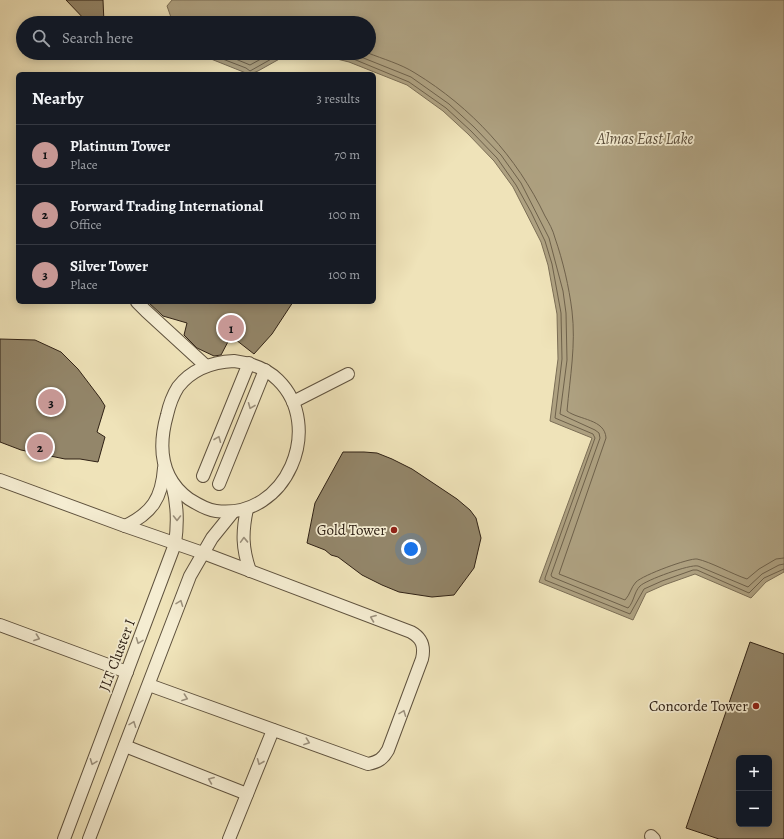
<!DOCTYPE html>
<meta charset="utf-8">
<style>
:root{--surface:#171b24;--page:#20242c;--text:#f1f3f6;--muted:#9ea1a6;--line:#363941;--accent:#c59692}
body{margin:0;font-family:Alegreya,serif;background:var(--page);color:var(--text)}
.controls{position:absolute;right:12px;bottom:12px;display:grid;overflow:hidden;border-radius:6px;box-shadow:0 2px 10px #0003}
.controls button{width:36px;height:36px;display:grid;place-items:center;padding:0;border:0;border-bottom:1px solid var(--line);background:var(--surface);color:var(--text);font:20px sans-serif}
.you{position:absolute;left:411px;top:549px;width:14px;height:14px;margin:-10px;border:3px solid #fff;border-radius:50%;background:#1a73e8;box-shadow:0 0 0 6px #1a73e833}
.badge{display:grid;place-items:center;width:26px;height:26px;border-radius:50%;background:var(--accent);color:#111;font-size:13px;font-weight:700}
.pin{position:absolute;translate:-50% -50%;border:2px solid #fff;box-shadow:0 1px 4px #0006}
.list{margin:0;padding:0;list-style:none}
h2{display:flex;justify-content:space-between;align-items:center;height:52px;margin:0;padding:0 16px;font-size:17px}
h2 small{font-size:13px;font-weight:400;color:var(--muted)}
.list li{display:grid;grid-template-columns:26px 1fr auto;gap:12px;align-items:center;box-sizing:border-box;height:60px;padding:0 16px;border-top:1px solid var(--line)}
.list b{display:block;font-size:15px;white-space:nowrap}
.list p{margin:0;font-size:13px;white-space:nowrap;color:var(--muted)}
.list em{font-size:13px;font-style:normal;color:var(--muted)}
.icon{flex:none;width:22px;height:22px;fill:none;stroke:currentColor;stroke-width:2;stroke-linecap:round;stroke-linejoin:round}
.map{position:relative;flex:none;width:784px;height:839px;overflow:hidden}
.search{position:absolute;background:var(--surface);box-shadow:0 2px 10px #0003;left:16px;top:16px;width:360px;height:44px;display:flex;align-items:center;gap:10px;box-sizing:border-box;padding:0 14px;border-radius:22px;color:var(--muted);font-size:15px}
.panel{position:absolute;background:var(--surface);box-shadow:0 2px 10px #0003;left:16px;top:72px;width:360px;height:232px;border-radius:6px}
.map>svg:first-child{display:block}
.water{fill:#aea181;stroke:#7b6e56}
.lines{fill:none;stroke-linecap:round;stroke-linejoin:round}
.shore{stroke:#6e614b;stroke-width:1}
.building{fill:#93866a;stroke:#2f2115;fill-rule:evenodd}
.lane-casing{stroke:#5f523e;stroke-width:14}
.lane{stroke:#f5edd2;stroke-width:12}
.oneway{stroke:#9c917d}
.poi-dot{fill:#8f2418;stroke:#f5edd2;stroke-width:1.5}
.labels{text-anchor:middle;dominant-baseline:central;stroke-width:3.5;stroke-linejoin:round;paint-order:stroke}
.poi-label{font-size:15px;fill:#2f2115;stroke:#f5edd2;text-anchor:end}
.street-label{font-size:15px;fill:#2f2115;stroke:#f5edd2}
.water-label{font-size:16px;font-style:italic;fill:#5b4e3b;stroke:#f5edd2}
</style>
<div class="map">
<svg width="784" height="839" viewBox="0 0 784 839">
<rect width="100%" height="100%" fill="#efe3b9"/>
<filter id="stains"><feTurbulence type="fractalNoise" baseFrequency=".005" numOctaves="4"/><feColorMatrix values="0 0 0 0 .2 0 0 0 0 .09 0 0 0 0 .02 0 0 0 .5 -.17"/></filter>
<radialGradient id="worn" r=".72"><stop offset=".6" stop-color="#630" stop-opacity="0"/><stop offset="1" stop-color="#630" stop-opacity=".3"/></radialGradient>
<!-- water -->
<g class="water">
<polygon points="172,0 784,0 784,572 766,582 751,598 695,574 664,585 646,593 633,620 539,582 592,438 550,421 558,359 557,314 548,265 541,242 513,187 494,161 468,134 443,111 407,85 349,62 313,53 369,53 369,23 173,23 167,6"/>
<polygon points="196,53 299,53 283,57 258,71 253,73 246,73"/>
</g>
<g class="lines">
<!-- shore -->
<g class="shore">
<polyline points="207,53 246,68 250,71 282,53"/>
<polyline points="221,53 250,65 272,53"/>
<polyline points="330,53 351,58 409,82 446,108 471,131 497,158 516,185 531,212 545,241 552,264 561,313 562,359 555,418 593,434 595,438 545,578 545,580 630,614 644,589 662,581 693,570 697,570 749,593 764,578 784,569"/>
<path d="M351,53L411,77L449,104L474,127L501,155L521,183L549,238L563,291L566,313L567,360L560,414L595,430L599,433L600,438L551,575L552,577L628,608C634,602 634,592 640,586C646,580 690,564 698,566L748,587L762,574L779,565L784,564"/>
<path d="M368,53C383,59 401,64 415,73C471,107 517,157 545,216C549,223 553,230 555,238C563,261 569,287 572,311C576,345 570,377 567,411C579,420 605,419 606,438L559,574L625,600C630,595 631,587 636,582C643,575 689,558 697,559C711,562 732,574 747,579L759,569L776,559L784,558"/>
</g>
</g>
<!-- building -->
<g class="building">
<polygon points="66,0 103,0 104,23 88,23"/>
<polygon points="148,302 293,302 272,334 254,354 231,336 221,355 214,356 197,348 184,335 187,323 163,316"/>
<polygon points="0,339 35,340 61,352 78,369 100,398 105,406 97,432 105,437 98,462 80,459 65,459 21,450 0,442"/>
<polygon points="343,452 364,452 377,453 392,459 412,469 457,499 470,510 476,518 481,538 474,568 454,595 432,597 399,592 382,585 362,575 338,557 331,555 325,550 307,543 315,503"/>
<path d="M750,642L784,654V839H719L686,828ZM739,758H769V824H739Z"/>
</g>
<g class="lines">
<!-- lane casing -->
<g class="lane-casing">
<g id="lane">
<polyline points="137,302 146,311 206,366"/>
<path d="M234,361C250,363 266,368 278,380C325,426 287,520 216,511C207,510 197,504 189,499C160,478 158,447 167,415C169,406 173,395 178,387C192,369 213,362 234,361Z"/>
<polyline points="293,402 348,374"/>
<polyline points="203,476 249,363"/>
<path d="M0,480L125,526L203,553L411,632C422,638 425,646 422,659L388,750C383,759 378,762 368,764L149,685"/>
<polyline points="219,484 265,370"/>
<path d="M247,509C242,532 242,548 250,571"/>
<path d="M125,526C152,513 162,498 164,468"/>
<polyline points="0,625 127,672"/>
<polyline points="125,746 247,794"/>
<polyline points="651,836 654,839"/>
<path d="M64,839L175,544C178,523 178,505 172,484"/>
<polyline points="89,839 190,576 212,538 233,512"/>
<polyline points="229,839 273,730"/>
</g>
</g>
<!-- lane -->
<use href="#lane" class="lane"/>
</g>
<!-- one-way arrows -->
<defs><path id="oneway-chevron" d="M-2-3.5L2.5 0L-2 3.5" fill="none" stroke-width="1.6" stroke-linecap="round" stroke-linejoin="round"/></defs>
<g class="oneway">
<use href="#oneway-chevron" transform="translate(251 406) rotate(112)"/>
<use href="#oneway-chevron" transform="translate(218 439) rotate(-68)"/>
<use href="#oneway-chevron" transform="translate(177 518) rotate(90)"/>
<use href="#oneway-chevron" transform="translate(244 540) rotate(-92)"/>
<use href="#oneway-chevron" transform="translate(180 603) rotate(-69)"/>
<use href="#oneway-chevron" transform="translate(373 618) rotate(-159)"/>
<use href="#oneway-chevron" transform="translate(37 638) rotate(20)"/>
<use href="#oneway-chevron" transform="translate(139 641) rotate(111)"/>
<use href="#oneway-chevron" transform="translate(185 698) rotate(20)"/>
<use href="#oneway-chevron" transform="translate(403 713) rotate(-69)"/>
<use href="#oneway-chevron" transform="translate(133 724) rotate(-69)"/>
<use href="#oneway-chevron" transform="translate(307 742) rotate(20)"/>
<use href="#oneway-chevron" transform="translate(93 762) rotate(111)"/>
<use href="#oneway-chevron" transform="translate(260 762) rotate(112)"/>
<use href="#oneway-chevron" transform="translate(211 780) rotate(-158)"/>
</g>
<!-- markers -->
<g class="poi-dot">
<circle cx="394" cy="530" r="4"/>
<circle cx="756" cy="706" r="4"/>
</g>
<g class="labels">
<!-- poi labels -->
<g class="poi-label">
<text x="386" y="530">Gold Tower</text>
<text x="748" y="706">Concorde Tower</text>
</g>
<!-- street labels -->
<g class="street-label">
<text transform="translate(117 655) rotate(-69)">JLT Cluster I</text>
</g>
<!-- water labels -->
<g class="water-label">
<text x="645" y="139">Almas East Lake</text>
</g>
</g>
<rect width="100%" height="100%" filter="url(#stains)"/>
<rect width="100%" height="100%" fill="url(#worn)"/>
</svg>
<div class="controls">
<button>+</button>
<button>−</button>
</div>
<div class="you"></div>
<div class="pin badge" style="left:231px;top:328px">1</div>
<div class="pin badge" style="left:40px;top:447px">2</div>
<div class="pin badge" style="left:51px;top:402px">3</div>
<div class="search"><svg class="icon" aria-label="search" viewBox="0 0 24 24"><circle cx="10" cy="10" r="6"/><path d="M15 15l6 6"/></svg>Search here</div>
<section class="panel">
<h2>Nearby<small>3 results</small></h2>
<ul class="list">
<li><span class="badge">1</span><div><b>Platinum Tower</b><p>Place</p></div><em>70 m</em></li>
<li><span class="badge">2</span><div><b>Forward Trading International</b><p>Office</p></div><em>100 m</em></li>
<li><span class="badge">3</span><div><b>Silver Tower</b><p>Place</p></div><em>100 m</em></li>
</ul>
</section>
</div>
